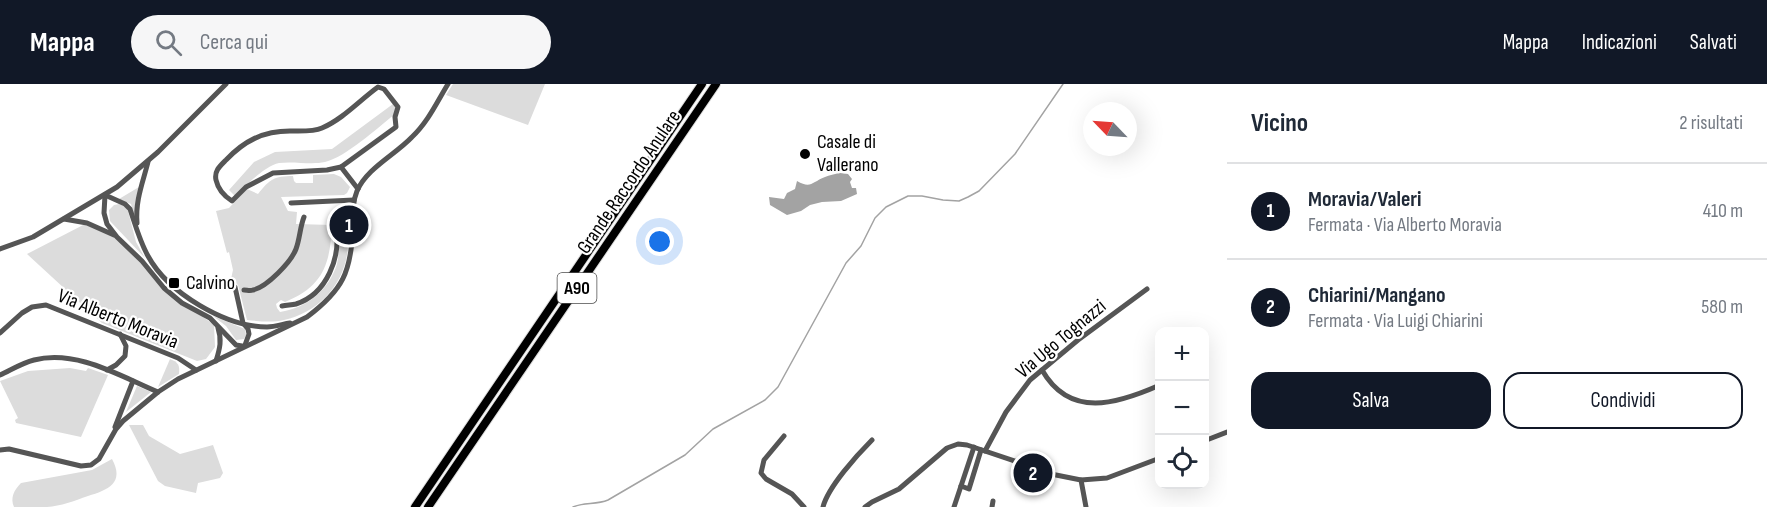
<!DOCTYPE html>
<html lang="it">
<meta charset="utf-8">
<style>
:root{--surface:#fff;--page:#f6f6f7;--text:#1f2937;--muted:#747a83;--line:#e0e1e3;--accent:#111827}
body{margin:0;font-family:"Sofia Sans Condensed",sans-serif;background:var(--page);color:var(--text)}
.controls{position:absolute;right:18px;bottom:18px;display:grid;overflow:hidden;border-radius:12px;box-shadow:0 6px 24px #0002}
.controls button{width:54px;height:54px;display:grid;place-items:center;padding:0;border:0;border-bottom:2px solid var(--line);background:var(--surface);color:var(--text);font:30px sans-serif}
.compass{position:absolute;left:1083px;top:18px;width:54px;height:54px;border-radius:50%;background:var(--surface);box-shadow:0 6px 24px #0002;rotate:295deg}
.you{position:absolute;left:660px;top:158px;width:21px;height:21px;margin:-15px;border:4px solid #fff;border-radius:50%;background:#1a73e8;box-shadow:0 0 0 9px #1a73e833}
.badge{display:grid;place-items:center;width:39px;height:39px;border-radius:50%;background:var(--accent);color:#fff;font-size:20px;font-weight:700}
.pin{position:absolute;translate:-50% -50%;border:3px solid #fff;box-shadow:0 2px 6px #0006}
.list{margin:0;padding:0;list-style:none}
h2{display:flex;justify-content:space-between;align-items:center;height:78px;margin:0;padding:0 24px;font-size:26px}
h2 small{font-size:20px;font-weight:400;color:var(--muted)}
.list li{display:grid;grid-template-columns:39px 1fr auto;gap:18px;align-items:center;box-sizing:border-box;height:96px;padding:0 24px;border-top:2px solid var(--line)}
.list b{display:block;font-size:22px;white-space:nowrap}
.list p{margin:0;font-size:20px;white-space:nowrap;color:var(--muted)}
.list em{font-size:20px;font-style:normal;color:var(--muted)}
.actions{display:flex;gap:12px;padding:18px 24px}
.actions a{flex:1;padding:14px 0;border:2px solid var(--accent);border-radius:18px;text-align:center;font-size:21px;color:var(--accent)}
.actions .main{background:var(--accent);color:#fff}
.icon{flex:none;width:33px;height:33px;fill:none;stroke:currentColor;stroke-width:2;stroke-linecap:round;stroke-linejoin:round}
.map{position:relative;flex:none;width:1227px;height:423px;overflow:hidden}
header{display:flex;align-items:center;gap:36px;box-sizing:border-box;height:84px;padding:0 30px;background:var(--accent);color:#fff}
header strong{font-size:28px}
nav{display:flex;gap:33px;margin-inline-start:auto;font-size:21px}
.search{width:420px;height:54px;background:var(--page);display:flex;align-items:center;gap:15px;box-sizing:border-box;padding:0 21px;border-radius:33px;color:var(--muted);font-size:22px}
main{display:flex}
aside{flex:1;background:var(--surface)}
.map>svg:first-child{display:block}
.green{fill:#dcdcdc}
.water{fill:#a3a3a3}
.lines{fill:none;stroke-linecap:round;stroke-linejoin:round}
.stream{stroke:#a3a3a3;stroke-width:1.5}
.highway-casing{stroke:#dbdbdb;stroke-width:10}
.minor{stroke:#555;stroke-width:5}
.highway{stroke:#000;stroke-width:8}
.poi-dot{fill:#000;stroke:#fff;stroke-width:2}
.labels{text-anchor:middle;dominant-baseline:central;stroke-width:4.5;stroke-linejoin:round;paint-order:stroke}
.shield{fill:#fff;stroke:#4c4c4c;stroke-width:1.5}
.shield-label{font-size:18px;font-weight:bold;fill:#000}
.poi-label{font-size:20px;fill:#000;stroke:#fff;text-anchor:start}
.street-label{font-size:20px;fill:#000;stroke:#fff}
</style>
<header>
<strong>Mappa</strong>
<div class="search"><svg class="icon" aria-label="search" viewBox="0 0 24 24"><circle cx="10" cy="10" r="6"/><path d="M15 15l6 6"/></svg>Cerca qui</div>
<nav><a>Mappa</a><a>Indicazioni</a><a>Salvati</a></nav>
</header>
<main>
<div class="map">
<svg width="1227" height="423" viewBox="0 0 1227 423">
<rect width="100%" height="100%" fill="#fff"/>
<!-- green -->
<g class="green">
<polygon points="453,0 545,0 528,41 446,11"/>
<path d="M393,20L396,25L394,31C377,44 346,73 325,78C311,81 294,77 279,79C265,82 245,102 235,112L229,106L254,78L275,68L332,65Z"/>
<path d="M334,90L341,93L350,103L347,109L344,111L281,113L288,127L297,128L296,140L332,141C330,180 324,202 285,218L281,216L276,220L277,224L280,228C307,224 329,206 337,180C339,172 338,164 342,157H345L348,160C347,198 320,228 284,236C272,239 259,237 247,236L238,201L231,195L233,186L229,168L227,169L216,127L229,124L247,105L258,110C270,95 274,92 293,92L294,97L296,99H313V91Z"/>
<polygon points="139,103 134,132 131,120 119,115"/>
<polygon points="119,120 126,123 128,127 136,158 145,174 110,137 109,126 114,121"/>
<polygon points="345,121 348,121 350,125 349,147 343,150 339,146 339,141 342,140"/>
<polygon points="87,139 123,157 164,204 214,241 215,263 206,275 197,277 102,239 27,170"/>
<polygon points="213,232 245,245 246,251 244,255 236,256 226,242"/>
<path d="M170,275C178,278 180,281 179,290L158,303Z"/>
<polygon points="70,284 86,287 88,284 108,291 81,353 16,339 15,336 18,334 0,297 28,287"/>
<polygon points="137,302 151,308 126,328"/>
<polygon points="129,341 143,341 149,352 180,370 213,361 223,389 220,394 198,399 196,409 165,402 158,397"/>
<path d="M112,375C125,399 108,406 88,412C74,417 61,422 47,423C36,423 24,423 14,423C10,414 14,406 21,399L92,386Z"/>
</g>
<!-- water -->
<path class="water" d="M840,89L848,90L852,95L850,98L852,104H856L857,110L841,117L822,118L810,121L801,127L787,131L770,121L769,113L784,115L787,109L795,105L797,97C811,105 812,98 825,93C829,91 835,90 840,89Z"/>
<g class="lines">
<!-- stream -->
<path class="stream" d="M573,423C584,418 596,421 608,416L685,371L713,345L765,316L778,303L846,179L861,162L875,134L886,123L908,112H922L943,116L959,117L968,113L979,107L1015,70L1063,0"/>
<!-- highway casing -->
<g class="highway-casing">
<g id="highway">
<polyline points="415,423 702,0"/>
<polyline points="428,423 716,0"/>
</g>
</g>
<!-- minor -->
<g class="minor">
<path d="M378,3L384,5L398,23L395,33L396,43L341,83L327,86L273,89L246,103L232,117C224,112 218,105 216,96C214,87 220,82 226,76C244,57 263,47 290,47C300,47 313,48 322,44C343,35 360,16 378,3Z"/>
<polyline points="341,83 358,105"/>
<path d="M105,111L125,120L130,125C135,140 140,158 148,172C168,209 226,243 267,243C275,243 283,240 290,239"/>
<polyline points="105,111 104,129 107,140 117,153 142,177 164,204 182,219 210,234 236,261 242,262"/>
<polyline points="291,119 354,116"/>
<polyline points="64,135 87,139 114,151"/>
<path d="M137,139C135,117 143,98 148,78"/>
<polyline points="0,165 33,153 117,103 158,68 226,0"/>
<polyline points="229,198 235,203 243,239 248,245 249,250 245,261"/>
<path d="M244,206C247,206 250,207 253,206C267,203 291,178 296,165C300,154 300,143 304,133"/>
<path d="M282,222C287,221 292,221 296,220C327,210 341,173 336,144"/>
<polyline points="0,249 22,229 32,223 46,221 178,274 196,286"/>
<path d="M216,277C220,264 222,256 218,244"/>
<polyline points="107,286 116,281 125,272 126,262 120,250"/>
<path d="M1042,286C1070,335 1117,320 1160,301"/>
<path d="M0,291C11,286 22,279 34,276C76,265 120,292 158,308"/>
<polyline points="115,343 133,297"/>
<polyline points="784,352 764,376 761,389 766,395 792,410 804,423"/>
<polyline points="1204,357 1227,348"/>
<path d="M0,366L9,365L81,382L91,381L99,375L116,345L123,337L158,308L178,295L307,233C343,206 351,188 353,144C353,131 352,119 357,107C367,84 395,71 412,53C428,38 437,18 448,0"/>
<polyline points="985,367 1006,328 1030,296 1078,256 1147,205"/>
<polyline points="1081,396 1086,423"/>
<polyline points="961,402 969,405 981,366"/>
<path d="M823,423C828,403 857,371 872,356"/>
<polyline points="865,423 872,418 899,405 947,364 958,360 967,361 1056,391 1081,396 1107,394 1160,374"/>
<polyline points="954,423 974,363"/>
<polyline points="992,423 993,417"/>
</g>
<!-- highway -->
<use href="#highway" class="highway"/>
</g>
<!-- markers -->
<g class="poi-dot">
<circle cx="805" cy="70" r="6"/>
<rect x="168" y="193" width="12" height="12" rx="3"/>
</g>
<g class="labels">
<!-- shield labels -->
<rect class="shield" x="557.5" y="189" width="39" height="30" rx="4.5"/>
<g class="shield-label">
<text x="577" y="204">A90</text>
</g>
<!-- poi labels -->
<g class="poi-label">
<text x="817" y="58">Casale di<tspan x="817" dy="23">Vallerano</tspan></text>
<text x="186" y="199">Calvino</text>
</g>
<!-- street labels -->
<g class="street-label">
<text transform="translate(629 98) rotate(-56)">Grande Raccordo Anulare</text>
<text transform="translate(118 235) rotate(22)">Via Alberto Moravia</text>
<text transform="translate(1061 255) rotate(-40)">Via Ugo Tognazzi</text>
</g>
</g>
</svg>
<div class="controls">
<button>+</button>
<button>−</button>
<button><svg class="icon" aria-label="locate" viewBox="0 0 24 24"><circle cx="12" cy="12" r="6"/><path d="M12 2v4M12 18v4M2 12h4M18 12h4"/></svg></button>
</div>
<svg class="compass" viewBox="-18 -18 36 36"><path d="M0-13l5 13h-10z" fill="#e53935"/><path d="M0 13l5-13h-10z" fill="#747a83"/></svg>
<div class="you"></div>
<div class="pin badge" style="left:349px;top:141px">1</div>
<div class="pin badge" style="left:1033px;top:389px">2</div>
</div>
<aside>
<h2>Vicino<small>2 risultati</small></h2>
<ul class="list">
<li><span class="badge">1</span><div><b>Moravia/Valeri</b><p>Fermata · Via Alberto Moravia</p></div><em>410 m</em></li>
<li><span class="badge">2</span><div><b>Chiarini/Mangano</b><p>Fermata · Via Luigi Chiarini</p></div><em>580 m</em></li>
</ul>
<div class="actions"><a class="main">Salva</a><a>Condividi</a></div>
</aside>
</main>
